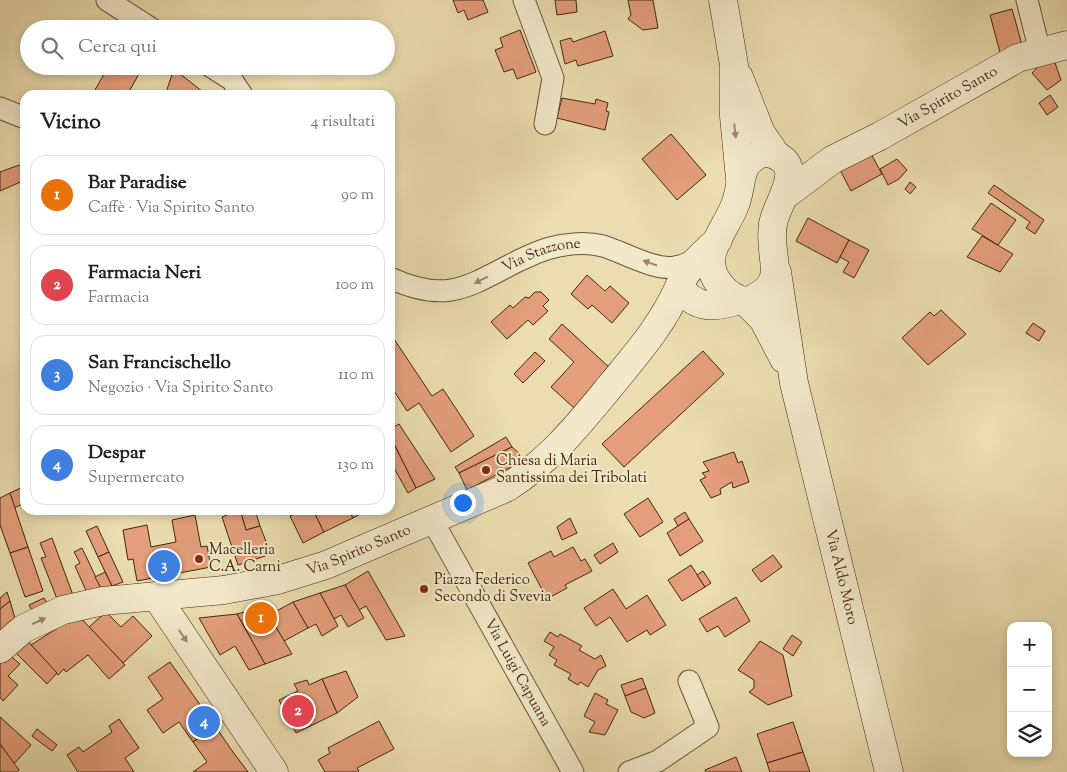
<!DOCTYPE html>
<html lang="it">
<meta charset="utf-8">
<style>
:root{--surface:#fff;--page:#f2f2f2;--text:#222;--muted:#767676;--line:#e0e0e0;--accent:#8f2418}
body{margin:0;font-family:"Sorts Mill Goudy",serif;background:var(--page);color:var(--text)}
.controls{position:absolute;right:15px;bottom:15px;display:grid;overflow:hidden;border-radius:10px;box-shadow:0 2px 8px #0003}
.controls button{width:45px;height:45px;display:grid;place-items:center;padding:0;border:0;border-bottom:1px solid var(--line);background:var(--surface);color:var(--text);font:25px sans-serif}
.you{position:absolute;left:462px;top:502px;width:18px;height:18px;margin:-12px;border:4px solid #fff;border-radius:50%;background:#1a73e8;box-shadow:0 0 0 8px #1a73e833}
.badge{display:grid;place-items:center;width:32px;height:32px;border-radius:50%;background:var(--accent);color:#fff;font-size:16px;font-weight:700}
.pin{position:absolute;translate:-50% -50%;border:2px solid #fff;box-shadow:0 1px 5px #0006}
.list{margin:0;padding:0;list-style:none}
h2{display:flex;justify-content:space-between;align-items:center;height:65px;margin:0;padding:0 20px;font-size:21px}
h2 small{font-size:16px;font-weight:400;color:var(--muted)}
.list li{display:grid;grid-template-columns:32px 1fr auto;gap:15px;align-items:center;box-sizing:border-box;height:80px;margin:0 10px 10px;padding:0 10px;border:1px solid var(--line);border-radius:15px}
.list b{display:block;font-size:19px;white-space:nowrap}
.list p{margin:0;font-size:16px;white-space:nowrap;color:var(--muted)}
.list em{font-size:16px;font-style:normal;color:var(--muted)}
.icon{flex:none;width:28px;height:28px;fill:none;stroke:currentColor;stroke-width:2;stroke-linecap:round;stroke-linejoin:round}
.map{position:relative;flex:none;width:1067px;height:772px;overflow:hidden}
.search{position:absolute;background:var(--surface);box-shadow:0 2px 8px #0003;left:20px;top:20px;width:375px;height:55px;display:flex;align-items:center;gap:12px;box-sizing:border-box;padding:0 18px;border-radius:28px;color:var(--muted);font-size:19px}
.panel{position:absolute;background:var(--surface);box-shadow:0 2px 8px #0003;left:20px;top:90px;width:375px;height:425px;border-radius:15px}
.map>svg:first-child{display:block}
.building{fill:#e49e7b;stroke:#42280e}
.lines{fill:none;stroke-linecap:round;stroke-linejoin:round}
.street-casing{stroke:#6c5536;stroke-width:23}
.secondary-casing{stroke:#42280e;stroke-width:29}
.street{stroke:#f2e9cb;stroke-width:21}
.secondary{stroke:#f2e9cb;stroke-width:28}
.oneway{fill:#9a886c}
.poi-dot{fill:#8f2418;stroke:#f2e9cb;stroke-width:2}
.labels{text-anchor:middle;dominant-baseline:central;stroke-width:4;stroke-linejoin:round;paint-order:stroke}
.street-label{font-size:15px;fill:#42280e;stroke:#f2e9cb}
.poi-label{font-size:15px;fill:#42280e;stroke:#f2e9cb;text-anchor:start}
</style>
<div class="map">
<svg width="1067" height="772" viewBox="0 0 1067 772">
<rect width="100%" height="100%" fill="#ebddaf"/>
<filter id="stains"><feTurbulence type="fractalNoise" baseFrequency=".004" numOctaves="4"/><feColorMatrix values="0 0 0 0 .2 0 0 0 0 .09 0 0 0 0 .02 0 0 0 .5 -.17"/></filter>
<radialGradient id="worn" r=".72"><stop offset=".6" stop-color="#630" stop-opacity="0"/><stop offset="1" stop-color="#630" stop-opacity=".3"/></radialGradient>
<!-- building -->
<g class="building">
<polygon points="453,0 483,0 488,12 468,20 464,10 458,13"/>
<polygon points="555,0 576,0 577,12 557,15"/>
<polygon points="628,0 653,0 658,28 643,30 628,19 631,15"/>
<polygon points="1012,9 1021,41 1019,47 1001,56 990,15"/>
<polygon points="520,30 536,72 517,79 513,69 504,72 495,50 503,47 500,38"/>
<polygon points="605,31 613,56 578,66 576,60 565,64 560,41 571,38 573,42"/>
<polygon points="1054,60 1061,80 1047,90 1032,73 1037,68 1037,67"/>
<polygon points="109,66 142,66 143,67 127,95 96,95 93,93"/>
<polygon points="174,69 203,92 201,95 165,95"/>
<polygon points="1050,95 1058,107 1047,115 1039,103"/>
<polygon points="562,98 595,104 596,99 608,103 606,111 609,112 605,130 557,118"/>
<polygon points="671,134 706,175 677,200 642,159"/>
<polygon points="870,152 882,174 851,191 839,168"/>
<polygon points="897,159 907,170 899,179 888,185 880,169"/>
<polygon points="25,163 25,180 0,191 0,172"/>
<polygon points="910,182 916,187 910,194 905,189"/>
<polygon points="994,185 1044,220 1035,234 1026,228 1030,222 988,193"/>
<polygon points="991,203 1016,220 998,245 972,229"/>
<polygon points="808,218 849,240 837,263 796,241"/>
<polygon points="982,236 1013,254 1000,272 967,257"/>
<polygon points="849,240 869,250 854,278 843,272 849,262 840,257"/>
<polygon points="587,275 605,291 610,286 629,303 612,323 592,305 588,309 571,294"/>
<polygon points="535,292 541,292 549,300 543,306 548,311 533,325 528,320 507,339 491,322 510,305 513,308 525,297 529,298"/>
<polygon points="941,310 966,334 928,365 902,338 930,312 934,316"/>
<polygon points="1033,323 1045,331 1039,341 1026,333"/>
<polygon points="562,324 610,368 574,408 551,387 574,362 549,339"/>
<polygon points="390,333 432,396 443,389 474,436 451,452 419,403 407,411 390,385"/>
<polygon points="703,351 724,374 624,467 602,444"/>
<polygon points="535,352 545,361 523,383 514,374"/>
<polygon points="399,424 435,479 416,488 390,436 390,429"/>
<polygon points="390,436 416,488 408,493 390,461"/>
<polygon points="506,437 512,447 459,473 455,467"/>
<polygon points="512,447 521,455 519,461 513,466 467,490 459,473"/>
<polygon points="734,452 738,463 742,461 749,482 733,488 732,482 720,489 721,494 711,498 700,480 706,477 702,473 709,471 703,462"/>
<polygon points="25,486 25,503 14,508 10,493"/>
<polygon points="10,493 28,547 10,553 0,525 0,498"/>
<polygon points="648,498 663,522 640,537 624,514"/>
<polygon points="240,510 255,510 260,526 246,530"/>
<polygon points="240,510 246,530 260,526 271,554 238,565 222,517"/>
<polygon points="298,510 313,510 324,532 303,543 290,516 299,512"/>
<polygon points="313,510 349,510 353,518 324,532"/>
<polygon points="349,510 368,510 353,518"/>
<polygon points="685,512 689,519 678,526 674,519"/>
<polygon points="195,515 201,547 207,546 211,567 137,581 133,559 128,560 123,530 147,525 151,547 176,542 172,520"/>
<polygon points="570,518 577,533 562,540 557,527"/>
<polygon points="689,519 703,541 680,556 667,533"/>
<polygon points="97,526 109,552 98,557 86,531"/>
<polygon points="52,538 74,598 59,604 41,558 46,557 40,543"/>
<polygon points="613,543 618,552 600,564 594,555"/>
<polygon points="28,547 43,591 25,597 10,553"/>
<polygon points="573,547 581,561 585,559 592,571 565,585 567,588 547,599 528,563 551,551 554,557"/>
<polygon points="82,548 102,590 88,595 75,566 80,563 74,552"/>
<polygon points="109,552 123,582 112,586 98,557"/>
<polygon points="773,555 782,567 761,582 752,570"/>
<polygon points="691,565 705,587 682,601 668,580"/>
<polygon points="368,571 405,636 386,640 366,606 359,610 345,585"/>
<polygon points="703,571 711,583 705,587 697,575"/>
<polygon points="105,572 112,586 102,590 95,577"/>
<polygon points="345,585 364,618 348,627 341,615 334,619 320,593"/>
<polygon points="613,589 626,609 647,595 666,625 650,635 647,630 627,642 610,617 596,626 584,608"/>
<polygon points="7,592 10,601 0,609 0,598"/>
<polygon points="320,593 338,626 322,636 316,624 308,628 293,602"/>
<polygon points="736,597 750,621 725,637 718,626 707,632 699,619"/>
<polygon points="44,598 50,608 35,616 29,605"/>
<polygon points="10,601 17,625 0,640 0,609"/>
<polygon points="293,602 308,628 284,641 269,615"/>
<polygon points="264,607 292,654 265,664 237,614"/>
<polygon points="106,612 121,627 133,616 152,636 123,663 89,627"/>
<polygon points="237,614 265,664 249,670 235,646 220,655 199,618"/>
<polygon points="78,615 125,665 109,679 88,655 66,672 64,669 58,675 31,645"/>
<polygon points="550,632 558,637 560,634 582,646 579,650 595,659 601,655 606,666 598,670 588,687 580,682 578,685 568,679 571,674 554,665 557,660 549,655 554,647 544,641"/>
<polygon points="792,635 802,642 793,656 783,649"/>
<polygon points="24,637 57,673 47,684 12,649"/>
<polygon points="760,641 783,655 792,696 768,705 749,692 754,688 754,680 738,670"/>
<polygon points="8,654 20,664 8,676 18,685 3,701 0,697 0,662"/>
<polygon points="170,662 215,726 193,742 179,722 163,733 147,710 163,699 148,677"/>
<polygon points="346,671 358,697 337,713 322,679"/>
<polygon points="642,678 646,688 625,696 621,685"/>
<polygon points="322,679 337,713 296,733 279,700 298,691 294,684 307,680 309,685"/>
<polygon points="646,688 655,713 644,718 631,712 625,696"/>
<polygon points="595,693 608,700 606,704 618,710 605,735 589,732 595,722 584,716"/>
<polygon points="0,717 31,745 14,764 0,744"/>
<polygon points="119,719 139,748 125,758 134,772 78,772 67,755 79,747 83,752 112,732 109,726"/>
<polygon points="379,721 394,749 357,768 359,771 357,772 325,772 318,760 330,753 328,748"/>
<polygon points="793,722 803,752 767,763 757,734"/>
<polygon points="215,726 233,752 248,772 193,772 207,762 193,742"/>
<polygon points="37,729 57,745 52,751 32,736"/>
<polygon points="0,744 19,770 16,772 0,772"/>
<polygon points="803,752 810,772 770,772 767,763"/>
<polygon points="736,757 742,772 706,772 705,770"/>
</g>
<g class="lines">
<!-- street casing -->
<g class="street-casing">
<g id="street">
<polyline points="107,0 152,29"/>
<polyline points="524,0 553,78 545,124"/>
<polyline points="1027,0 1040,52"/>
<polyline points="210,66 232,80 242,95"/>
<polyline points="0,108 25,118"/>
<path id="s1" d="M390,278C447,304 467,287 518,261C533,254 548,247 565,245C577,243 591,243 603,246C623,252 655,271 675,267C683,266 690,262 697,259"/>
<path id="s2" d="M432,520L573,772"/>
<polyline points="629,772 658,761 708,727 689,681"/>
</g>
</g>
<!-- secondary casing -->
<g class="secondary-casing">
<g id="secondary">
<polyline points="723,0 734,65 734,116 740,179"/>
<polyline points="739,77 761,133 776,155"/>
<path d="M765,152C812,162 777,200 773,224C767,262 793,282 746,302C726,296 707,277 712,254C716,237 729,221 735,205C744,182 736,162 765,152Z"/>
<path id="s3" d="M787,194L832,160L880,136L1018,58L1067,45"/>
<path d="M718,240C703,254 687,267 679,287C697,310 714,308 740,300"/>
<path id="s4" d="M777,272L794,383L889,772"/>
<polyline points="746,302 763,319 784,359"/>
<polyline points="156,596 274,772"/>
<path id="s5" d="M0,649L23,629L63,610L103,601L224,590L278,580L326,565L506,488C551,460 579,424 612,384C638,352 662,325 679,287"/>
</g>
</g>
<!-- street -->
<use href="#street" class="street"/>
<!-- secondary -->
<use href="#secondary" class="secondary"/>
</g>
<!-- one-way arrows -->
<defs><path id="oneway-solid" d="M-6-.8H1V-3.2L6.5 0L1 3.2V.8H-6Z" transform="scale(1.25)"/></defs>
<g class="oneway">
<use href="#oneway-solid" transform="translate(735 131) rotate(84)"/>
<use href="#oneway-solid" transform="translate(650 263) rotate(-161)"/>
<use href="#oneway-solid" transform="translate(481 280) rotate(153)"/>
<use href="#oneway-solid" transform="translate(39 621) rotate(-25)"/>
<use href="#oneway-solid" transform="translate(183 636) rotate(56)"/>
</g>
<!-- markers -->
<g class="poi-dot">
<circle cx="486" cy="470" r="5"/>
<circle cx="199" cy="559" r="5"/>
<circle cx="424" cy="589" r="5"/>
</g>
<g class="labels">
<!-- street labels -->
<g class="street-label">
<text stroke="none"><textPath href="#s3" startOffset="188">Via Spirito Santo</textPath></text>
<text stroke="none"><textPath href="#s1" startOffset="161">Via Stazzone</textPath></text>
<text stroke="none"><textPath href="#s5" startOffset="378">Via Spirito Santo</textPath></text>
<text stroke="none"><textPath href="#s4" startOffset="312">Via Aldo Moro</textPath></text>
<text stroke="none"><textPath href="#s2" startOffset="175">Via Luigi Capuana</textPath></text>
</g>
<!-- poi labels -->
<g class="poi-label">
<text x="496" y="461">Chiesa di Maria<tspan x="496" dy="17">Santissima dei Tribolati</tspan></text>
<text x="209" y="550">Macelleria<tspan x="209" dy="17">C.A. Carni</tspan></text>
<text x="434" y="580">Piazza Federico<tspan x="434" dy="17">Secondo di Svevia</tspan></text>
</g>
</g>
<rect width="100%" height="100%" filter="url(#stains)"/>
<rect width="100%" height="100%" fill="url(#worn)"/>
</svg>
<div class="controls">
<button>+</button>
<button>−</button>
<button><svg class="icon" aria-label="layers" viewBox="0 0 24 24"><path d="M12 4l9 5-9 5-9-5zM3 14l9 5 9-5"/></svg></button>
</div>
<div class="you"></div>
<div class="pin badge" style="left:261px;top:618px;background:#e8710a">1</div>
<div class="pin badge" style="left:298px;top:711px;background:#e0444e">2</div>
<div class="pin badge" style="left:164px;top:566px;background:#3f7fe0">3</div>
<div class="pin badge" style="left:204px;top:722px;background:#3f7fe0">4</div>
<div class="search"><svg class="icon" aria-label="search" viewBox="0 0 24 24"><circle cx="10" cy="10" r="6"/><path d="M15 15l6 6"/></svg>Cerca qui</div>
<section class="panel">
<h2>Vicino<small>4 risultati</small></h2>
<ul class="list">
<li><span class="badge" style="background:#e8710a">1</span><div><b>Bar Paradise</b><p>Caffè · Via Spirito Santo</p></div><em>90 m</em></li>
<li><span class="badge" style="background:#e0444e">2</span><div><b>Farmacia Neri</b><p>Farmacia</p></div><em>100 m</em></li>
<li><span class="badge" style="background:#3f7fe0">3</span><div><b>San Francischello</b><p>Negozio · Via Spirito Santo</p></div><em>110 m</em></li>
<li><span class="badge" style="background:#3f7fe0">4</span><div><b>Despar</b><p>Supermercato</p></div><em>130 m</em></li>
</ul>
</section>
</div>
